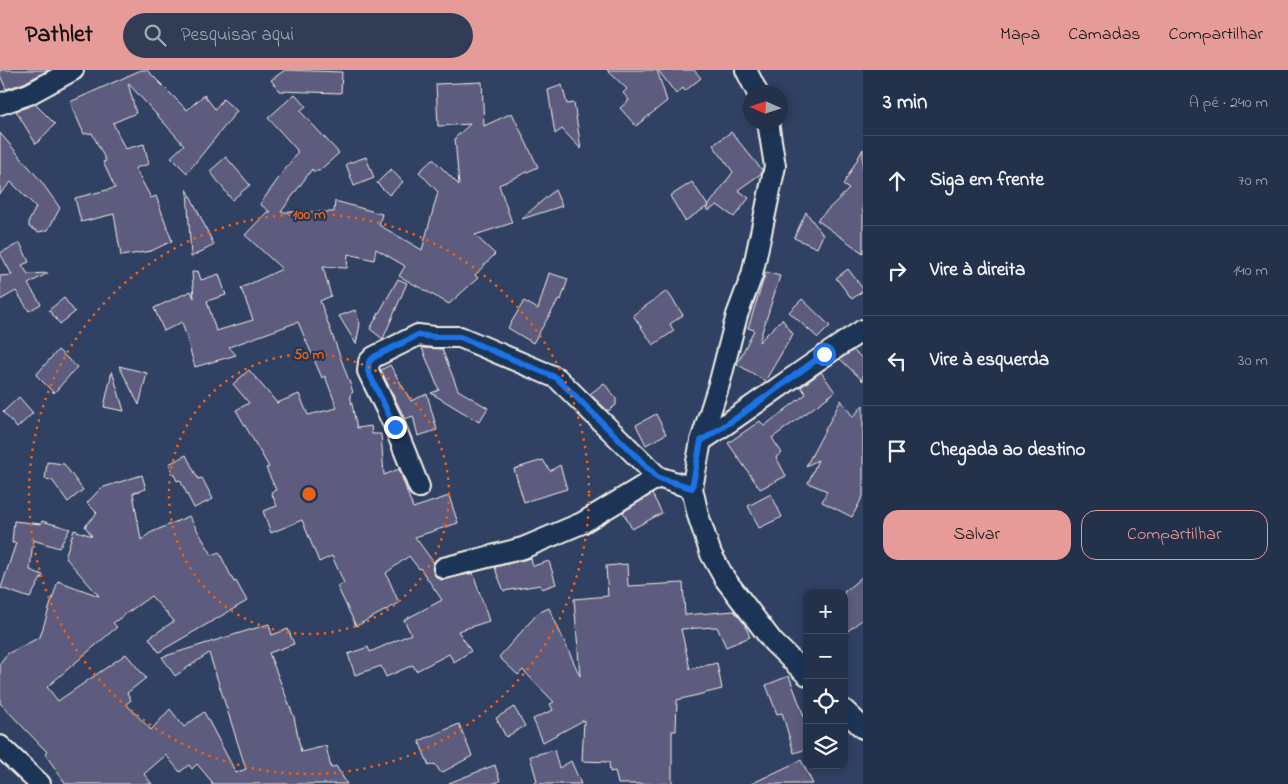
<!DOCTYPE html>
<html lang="pt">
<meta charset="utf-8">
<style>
:root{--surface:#24314a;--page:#303d54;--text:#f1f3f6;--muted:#a3a9b5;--line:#414c62;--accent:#e69b98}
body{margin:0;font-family:"Indie Flower",sans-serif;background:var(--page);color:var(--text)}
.controls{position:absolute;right:15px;bottom:15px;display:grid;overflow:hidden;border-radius:10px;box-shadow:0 2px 8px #0003}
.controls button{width:45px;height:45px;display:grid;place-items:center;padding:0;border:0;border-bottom:1px solid var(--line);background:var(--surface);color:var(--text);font:25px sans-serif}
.compass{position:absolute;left:743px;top:15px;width:45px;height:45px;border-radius:50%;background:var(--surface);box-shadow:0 2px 8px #0003;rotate:273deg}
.stop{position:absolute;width:15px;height:15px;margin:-11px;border:4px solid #1a73e8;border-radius:50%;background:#fff}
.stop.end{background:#1a73e8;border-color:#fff;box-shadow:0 1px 5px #0008}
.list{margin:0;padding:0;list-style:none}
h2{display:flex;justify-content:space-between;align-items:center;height:65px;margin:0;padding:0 20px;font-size:21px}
h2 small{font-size:16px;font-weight:400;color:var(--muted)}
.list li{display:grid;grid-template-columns:32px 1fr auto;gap:15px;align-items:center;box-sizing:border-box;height:90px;padding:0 20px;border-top:1px solid var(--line)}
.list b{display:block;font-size:19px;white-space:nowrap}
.list em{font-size:16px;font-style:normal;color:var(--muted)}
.actions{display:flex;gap:10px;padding:15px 20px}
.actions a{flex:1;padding:11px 0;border:1px solid var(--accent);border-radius:15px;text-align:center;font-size:18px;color:var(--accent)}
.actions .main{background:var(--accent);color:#111}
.icon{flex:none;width:28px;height:28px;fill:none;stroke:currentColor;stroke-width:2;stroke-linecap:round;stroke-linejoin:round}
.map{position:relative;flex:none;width:863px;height:714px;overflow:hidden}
header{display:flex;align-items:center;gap:30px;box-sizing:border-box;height:70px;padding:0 25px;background:var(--accent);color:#111}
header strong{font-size:24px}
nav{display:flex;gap:28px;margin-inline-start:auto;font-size:18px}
.search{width:350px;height:45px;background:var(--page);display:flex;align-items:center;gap:12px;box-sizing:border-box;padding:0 18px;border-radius:28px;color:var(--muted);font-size:19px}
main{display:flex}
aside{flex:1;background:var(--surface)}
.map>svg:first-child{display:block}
.building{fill:#5d5c7e;stroke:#f4f1e8}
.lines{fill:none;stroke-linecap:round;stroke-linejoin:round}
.street-casing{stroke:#f4f1e8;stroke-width:24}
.street{stroke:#1d3557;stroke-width:20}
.route{stroke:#1a73e8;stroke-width:6}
.ring{fill:none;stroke:#e96117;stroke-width:2.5;stroke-dasharray:2.5 5}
.centre{fill:#e96117;stroke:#1d3557;stroke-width:2.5}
.ring-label{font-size:15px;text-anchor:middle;font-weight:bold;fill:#e96117;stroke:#1d3557;stroke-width:4;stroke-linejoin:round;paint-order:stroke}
</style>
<header>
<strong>Pathlet</strong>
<div class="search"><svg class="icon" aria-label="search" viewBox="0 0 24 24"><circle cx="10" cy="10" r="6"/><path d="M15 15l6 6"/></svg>Pesquisar aqui</div>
<nav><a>Mapa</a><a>Camadas</a><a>Compartilhar</a></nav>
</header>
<main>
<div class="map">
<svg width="863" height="714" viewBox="0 0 863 714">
<rect width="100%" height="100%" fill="#304163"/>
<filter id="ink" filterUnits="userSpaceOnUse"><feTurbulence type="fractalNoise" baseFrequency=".02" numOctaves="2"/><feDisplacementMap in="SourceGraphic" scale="10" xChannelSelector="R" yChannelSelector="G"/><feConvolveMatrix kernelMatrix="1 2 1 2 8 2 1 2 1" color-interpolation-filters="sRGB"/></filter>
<g filter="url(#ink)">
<!-- building -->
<g class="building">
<polygon points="0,0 48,0 24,13 6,19 0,5"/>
<polygon points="141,0 147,0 187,40 204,25 215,39 223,29 237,41 187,103 171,87 184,75 128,13 136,43 113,53 125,79 144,74 149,94 135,98 151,128 156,126 172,171 151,181 121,186 114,144 81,152 75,128 115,118 103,92 106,91 92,63 84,64 70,32"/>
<polygon points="285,0 342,2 341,23 279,21 271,10"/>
<polygon points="607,0 657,0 667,31 636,56 620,38 629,30 623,23 627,19"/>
<polygon points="658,0 694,0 701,8 685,21 683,18 676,24"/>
<polygon points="482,12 484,56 512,43 538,97 499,115 512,153 475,165 495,184 475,205 478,208 449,234 399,206 405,196 376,179 374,190 348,184 347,198 323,197 331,226 320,231 353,322 350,325 357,358 371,356 372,364 381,364 384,405 399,399 413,438 449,426 458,453 415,467 434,493 433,501 436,507 441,510 473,503 489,551 458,561 471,581 454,592 449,584 416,601 413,595 386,607 381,596 355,605 348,584 368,577 370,582 411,564 404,550 442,530 420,498 419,499 409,486 386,503 399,533 356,556 337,516 344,513 332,486 319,492 302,450 271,463 263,441 277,436 271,422 276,420 266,398 269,397 236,340 249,333 233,314 249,300 277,333 299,324 308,345 337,338 325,306 322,308 298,252 229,277 236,285 195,297 182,252 164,261 154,238 191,221 194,228 192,202 198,201 201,210 219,204 226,225 207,231 216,261 253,250 241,218 282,199 245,165 267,142 270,142 260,134 297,83 297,80 268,48 295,24 306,36 300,41 339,83 319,101 313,101 312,99 281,142 334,142 335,131 382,144 379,155 422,180 438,122 419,102 433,89 459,115 455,68 470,54 438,56 436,14"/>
<polygon points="562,15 567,34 574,33 581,79 562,59 555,64 548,20"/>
<polygon points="35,34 55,54 36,74 16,41"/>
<polygon points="731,62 762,100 762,103 738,120 749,128 734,147 717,135 708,141 706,139 733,102 713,75"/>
<polygon points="0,63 40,110 60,138 48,160 39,162 29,157 29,151 36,137 11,112 0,124"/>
<polygon points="863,79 863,183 817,150 849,119 843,115"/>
<polygon points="226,87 250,115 232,130 210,101"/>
<polygon points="366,87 374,108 354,116 346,94"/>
<polygon points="391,99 403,112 389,125 377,113"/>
<polygon points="692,112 708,136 685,151 670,126"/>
<polygon points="187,119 214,175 191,187"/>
<polygon points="555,120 562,136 522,149 521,149"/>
<polygon points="806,142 823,165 817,178 794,168"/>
<polygon points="20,173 29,192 22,195 28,204 48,203 28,214 41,234 29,241 16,221 0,230 0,206 12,205 0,183"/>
<polygon points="848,199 863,219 863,221 852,229 836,208"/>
<polygon points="766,202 780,206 759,272 782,249 793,264 765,311 737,294 754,260 748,258"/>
<polygon points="549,203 568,209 561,230 559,229 533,273 508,258 524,231 538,239"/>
<polygon points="398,209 407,213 383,269 370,259"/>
<polygon points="667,221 683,245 670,254 674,261 653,275 633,245"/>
<polygon points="64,228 75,242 60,254 49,240"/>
<polygon points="802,229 830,256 818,268 789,242"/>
<polygon points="355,240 360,254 356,274 339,246"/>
<polygon points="422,278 442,279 458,320 488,338 479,352 431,323 439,320"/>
<polygon points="58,280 77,297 54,323 36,305"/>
<polygon points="853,280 863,289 863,311 840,289"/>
<polygon points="390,295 411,331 427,324 437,360 418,366 413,346 405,349 381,300"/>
<polygon points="119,296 147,303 139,335"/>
<polygon points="112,301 124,341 104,337"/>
<polygon points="821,302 835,322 772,368 782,383 776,387 786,406 760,419 728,373 760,351 764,356 806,324 801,317"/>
<polygon points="604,313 616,329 616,335 608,341 590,324"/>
<polygon points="19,327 33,343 17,358 3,342"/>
<polygon points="841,330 853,347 863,335 863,426 852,447 822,432 827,421 808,413 818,390 806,396"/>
<polygon points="656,344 666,364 646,375 636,355"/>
<polygon points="186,385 198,409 202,408 213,429 194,438 180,410 177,411 169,394"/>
<polygon points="543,390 550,401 560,395 567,419 524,432 514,399"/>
<polygon points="47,392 64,394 83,420 68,432 52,410 45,409"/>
<polygon points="142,405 146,419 133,423 141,470 150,463 189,446 212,485 219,482 234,512 236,511 247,531 159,582 149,568 174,551 151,526 113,553 117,557 47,617 58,631 126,584 146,608 127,623 131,630 126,634 151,660 170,639 184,657 204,642 236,703 246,699 209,583 175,606 162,587 269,554 272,565 288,559 294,574 269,583 294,647 301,682 326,676 331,698 336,696 347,714 211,714 213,713 197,694 192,699 189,695 180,702 166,685 144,704 152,714 66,714 45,684 47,682 0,633 0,593 7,584 40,567 58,511 99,526 65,487 74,460 92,466 85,456 97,443 87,433 101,418"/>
<polygon points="652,424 662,443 632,459 623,442"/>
<polygon points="771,424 782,447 759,458 748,436"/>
<polygon points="14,451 41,454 42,451 70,459 59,478 33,470 30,500 43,505 30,528 1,518 16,473 12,473"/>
<polygon points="531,488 533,496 549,491 556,514 542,519 540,515 504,521 497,504 495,497"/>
<polygon points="627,494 628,516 683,513 685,545 734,541 744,553 750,567 726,577 717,557 681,559 690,599 717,593 722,619 677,630 676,661 672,661 672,714 618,714 615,701 610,702 609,692 582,691 584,650 543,672 533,649 553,640 550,634 554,632 523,600 518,605 499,587 538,543 549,538 580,606 574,529 608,526 606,496"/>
<polygon points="863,506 863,549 844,564 844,522"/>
<polygon points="789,606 807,654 807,679 794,683 782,643 777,644 766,615"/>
<polygon points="514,637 525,656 506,667 496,648"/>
<polygon points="459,654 472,686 441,703 435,694 429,696 419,671"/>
<polygon points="554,680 559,698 571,691 581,714 532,714 537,711 530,686"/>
<polygon points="801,690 813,714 751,714"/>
<polygon points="495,695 500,711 492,714 449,714 449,713"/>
</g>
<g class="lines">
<!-- street casing -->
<g class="street-casing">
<g id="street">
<polyline points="746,0 757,22"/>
<polyline points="0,34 29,24 73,0"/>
<polyline points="768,52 775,96 761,163 752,205 737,245 720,311 701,371 692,418 698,445 711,484 725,509 773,572 807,605"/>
<path d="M701,371C756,335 808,295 863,260"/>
<polyline points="419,417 395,357 368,301 369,292 374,287 418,265 434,267 460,267 557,308 658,407"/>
<polyline points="444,498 523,478 582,453 658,407 692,418"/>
<polyline points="844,640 863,658"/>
<polyline points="0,676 40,714"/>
</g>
</g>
<!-- street -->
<use href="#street" class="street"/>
</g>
</g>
<g class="lines" filter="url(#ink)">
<!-- route -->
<polyline class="route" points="395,357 368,301 369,292 374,287 418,265 434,267 460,267 557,308 658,408 692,418 701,371 738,347 824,284"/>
</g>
<!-- distance rings -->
<g class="ring">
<circle cx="309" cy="424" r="140"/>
<circle cx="309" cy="424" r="280"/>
</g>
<circle cx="309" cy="424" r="8" class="centre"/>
<g class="ring-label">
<text x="309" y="149">100 m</text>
<text x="309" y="289">50 m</text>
</g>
</svg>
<div class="controls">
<button>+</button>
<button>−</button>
<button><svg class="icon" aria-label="locate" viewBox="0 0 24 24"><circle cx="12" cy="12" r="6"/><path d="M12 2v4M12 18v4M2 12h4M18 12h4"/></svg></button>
<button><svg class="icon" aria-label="layers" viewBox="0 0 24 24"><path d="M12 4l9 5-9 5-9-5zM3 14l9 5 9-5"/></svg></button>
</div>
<svg class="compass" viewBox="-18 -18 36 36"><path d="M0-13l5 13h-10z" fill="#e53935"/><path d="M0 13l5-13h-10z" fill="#a3a9b5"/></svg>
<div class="stop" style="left:824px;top:284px"></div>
<div class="stop end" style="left:395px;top:357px"></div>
</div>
<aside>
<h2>3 min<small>A pé · 240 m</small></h2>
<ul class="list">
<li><svg class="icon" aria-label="ahead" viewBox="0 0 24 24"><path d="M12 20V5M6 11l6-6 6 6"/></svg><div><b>Siga em frente</b></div><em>70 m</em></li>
<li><svg class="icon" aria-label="right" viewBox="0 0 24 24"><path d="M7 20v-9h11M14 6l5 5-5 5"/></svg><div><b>Vire à direita</b></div><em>140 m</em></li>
<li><svg class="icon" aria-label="left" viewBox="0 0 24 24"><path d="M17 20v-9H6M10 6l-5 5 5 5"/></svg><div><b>Vire à esquerda</b></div><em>30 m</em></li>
<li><svg class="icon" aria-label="arrive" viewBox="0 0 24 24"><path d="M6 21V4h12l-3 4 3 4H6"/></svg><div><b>Chegada ao destino</b></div></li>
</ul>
<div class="actions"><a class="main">Salvar</a><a>Compartilhar</a></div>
</aside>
</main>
